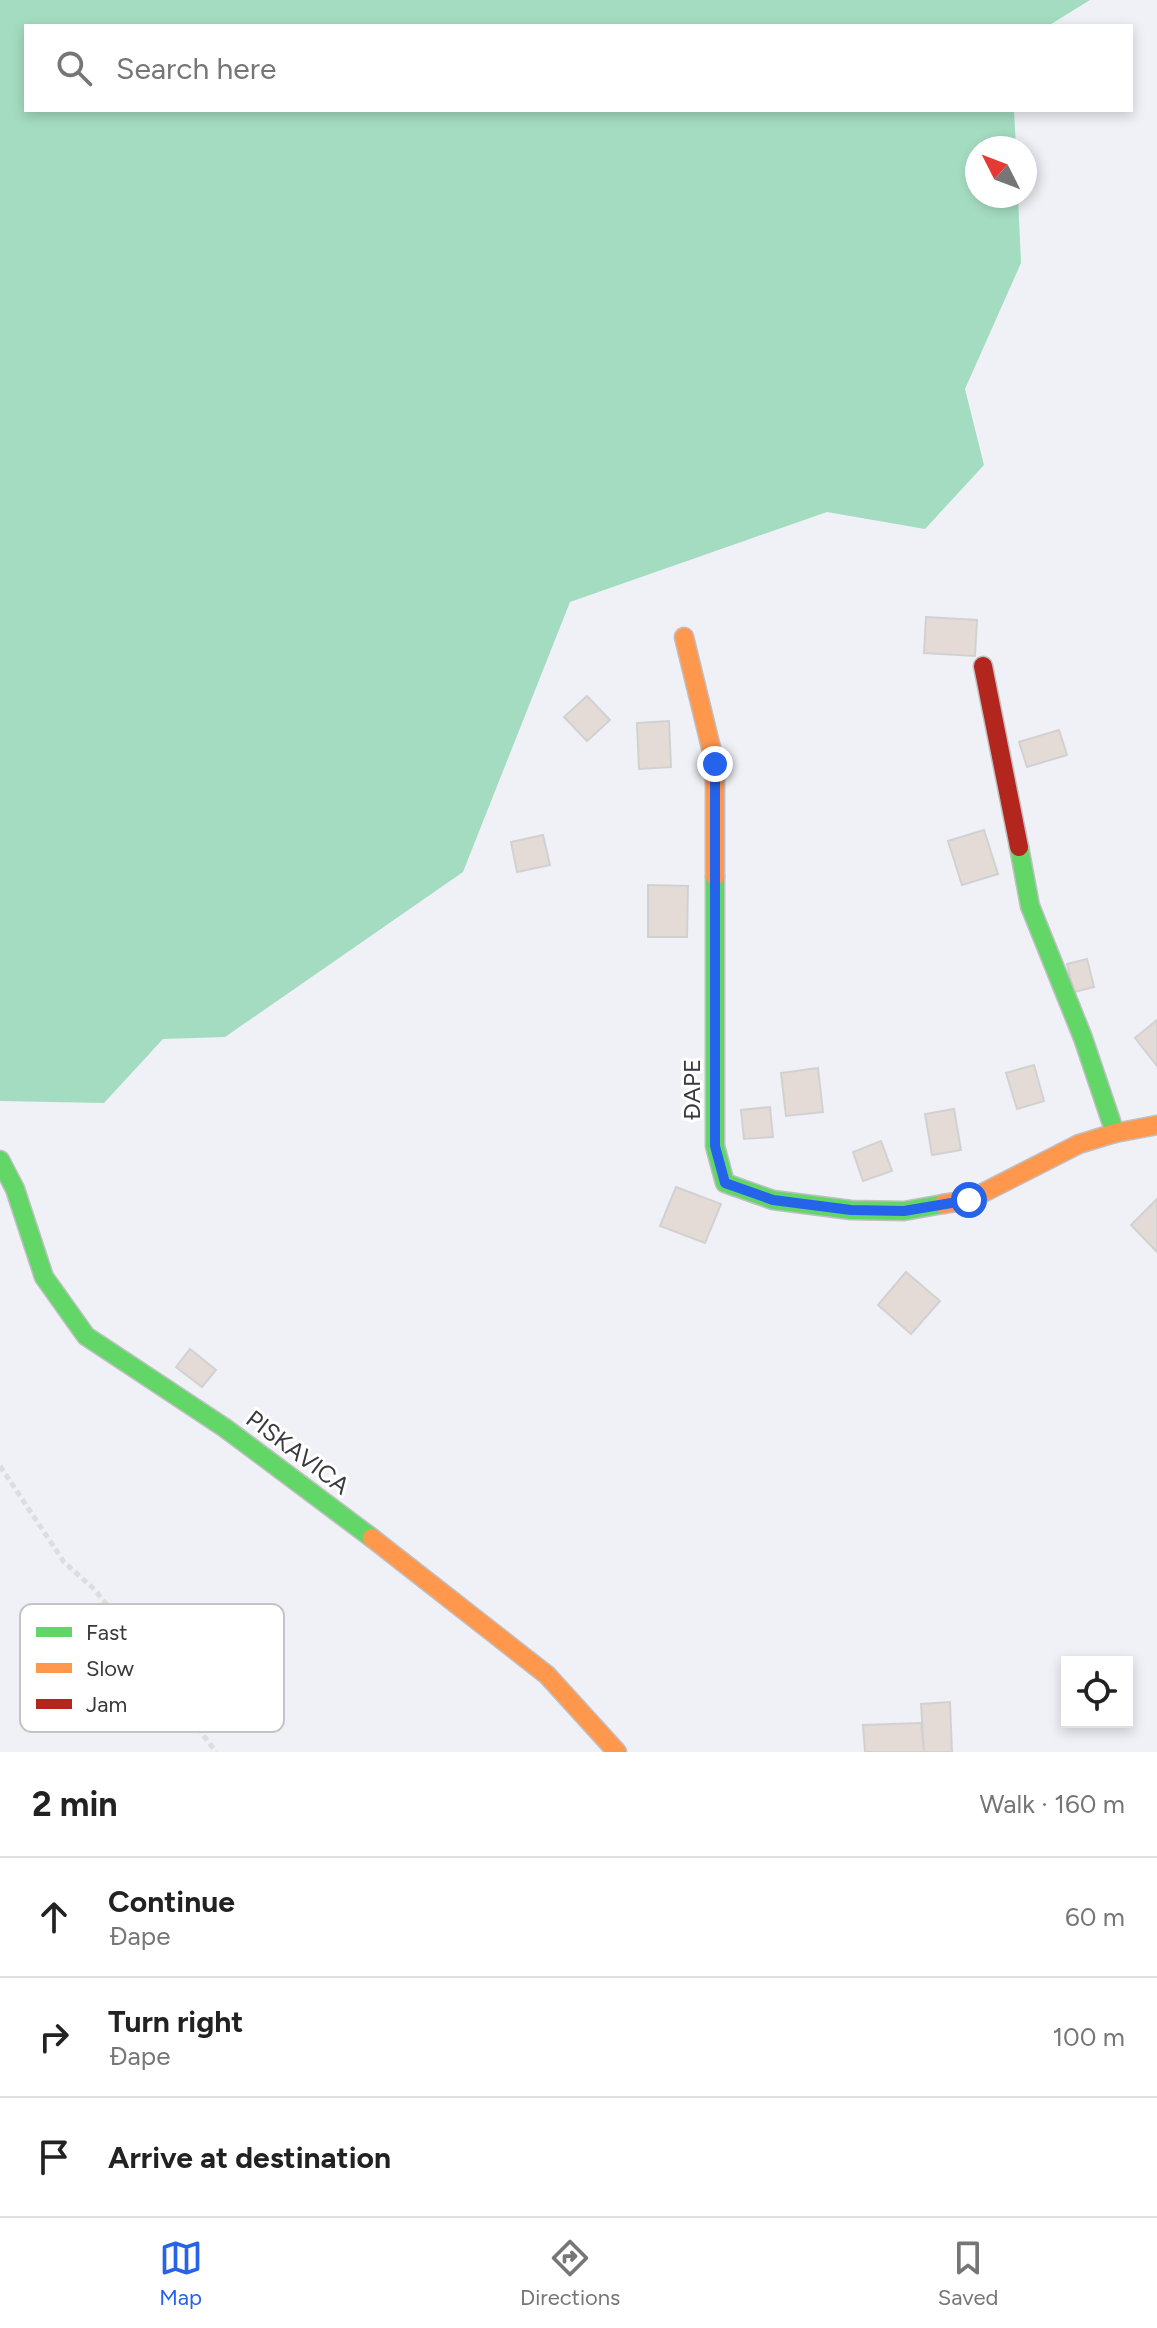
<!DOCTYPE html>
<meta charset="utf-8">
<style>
:root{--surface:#fff;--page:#f6f6f6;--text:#222;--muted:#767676;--line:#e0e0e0;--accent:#2563eb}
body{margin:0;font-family:Figtree,sans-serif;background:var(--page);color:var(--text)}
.controls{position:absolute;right:24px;bottom:24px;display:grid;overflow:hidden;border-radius:0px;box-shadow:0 4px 12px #0003}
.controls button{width:72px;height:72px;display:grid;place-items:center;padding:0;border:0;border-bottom:2px solid var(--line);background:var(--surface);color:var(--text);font:40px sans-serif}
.compass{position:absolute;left:965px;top:136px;width:72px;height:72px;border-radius:50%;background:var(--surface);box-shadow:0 4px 12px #0003;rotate:312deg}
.stop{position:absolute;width:24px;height:24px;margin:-18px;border:6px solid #2563eb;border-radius:50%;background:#fff}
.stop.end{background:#2563eb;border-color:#fff;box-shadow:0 2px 8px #0008}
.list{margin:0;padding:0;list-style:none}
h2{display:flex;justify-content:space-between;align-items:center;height:104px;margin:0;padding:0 32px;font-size:34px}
h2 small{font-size:26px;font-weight:400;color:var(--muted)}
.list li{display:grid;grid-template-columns:52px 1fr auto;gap:24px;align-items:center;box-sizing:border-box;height:120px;padding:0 32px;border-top:2px solid var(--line)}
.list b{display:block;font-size:30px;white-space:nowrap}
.list p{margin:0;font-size:26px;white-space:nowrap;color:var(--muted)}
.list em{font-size:26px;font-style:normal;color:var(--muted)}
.icon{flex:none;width:44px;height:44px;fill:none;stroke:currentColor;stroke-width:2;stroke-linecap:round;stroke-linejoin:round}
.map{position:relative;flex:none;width:1157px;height:1752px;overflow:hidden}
.search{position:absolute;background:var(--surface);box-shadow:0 4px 12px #0003;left:24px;right:24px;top:24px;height:88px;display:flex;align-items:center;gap:20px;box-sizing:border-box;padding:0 28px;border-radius:0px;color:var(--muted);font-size:30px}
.sheet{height:464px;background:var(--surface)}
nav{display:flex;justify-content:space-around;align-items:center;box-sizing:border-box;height:112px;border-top:2px solid var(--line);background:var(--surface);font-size:22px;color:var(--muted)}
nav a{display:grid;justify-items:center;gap:4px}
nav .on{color:var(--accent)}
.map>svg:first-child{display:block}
.forest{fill:#a4dcc1}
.building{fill:#e4dbd6;stroke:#d2d1d2;stroke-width:2}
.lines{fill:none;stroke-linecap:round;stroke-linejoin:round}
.fast-casing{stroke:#c0c0c4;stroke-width:21}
.slow-casing{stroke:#c0c0c4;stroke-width:21}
.jam-casing{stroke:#c0c0c4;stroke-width:21}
.path{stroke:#ddddde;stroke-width:5;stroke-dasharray:6 4;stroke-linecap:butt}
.fast{stroke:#63d668;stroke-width:18}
.slow{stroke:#ff974d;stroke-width:18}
.jam{stroke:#b3261e;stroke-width:18}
.route{stroke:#2563eb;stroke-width:10}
.labels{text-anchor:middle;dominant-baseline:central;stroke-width:6;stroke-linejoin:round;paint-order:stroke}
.street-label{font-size:24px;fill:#39393c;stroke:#fff}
.key{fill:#fff;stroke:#c4c4c4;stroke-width:2}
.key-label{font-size:22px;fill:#39393c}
</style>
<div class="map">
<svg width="1157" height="1752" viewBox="0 0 1157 1752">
<rect width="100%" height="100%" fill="#f0f1f6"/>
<!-- forest -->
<polygon class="forest" points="0,0 1090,0 1048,26 26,26 26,110 1014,110 1016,148 977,148 977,196 1018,196 1021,263 965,389 984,465 925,529 827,512 570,602 463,872 225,1037 163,1039 104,1103 0,1101"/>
<!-- building -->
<g class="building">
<polygon points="926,617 977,620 975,656 924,653"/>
<polygon points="587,696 610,720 587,741 564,717"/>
<polygon points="669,721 671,767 639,769 637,723"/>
<polygon points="1059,730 1067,755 1027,767 1019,742"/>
<polygon points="984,830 998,874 962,885 948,841"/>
<polygon points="543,835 550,865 517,872 511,842"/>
<polygon points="648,885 688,886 687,937 648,937"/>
<polygon points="1087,959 1094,987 1074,992 1067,964"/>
<polygon points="1157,1020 1157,1066 1135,1038"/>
<polygon points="1034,1065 1044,1101 1017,1109 1006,1073"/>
<polygon points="818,1068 823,1112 786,1116 781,1073"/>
<polygon points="770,1107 773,1137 744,1139 741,1110"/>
<polygon points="954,1109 961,1150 932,1155 925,1114"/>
<polygon points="881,1141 892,1171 863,1181 853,1152"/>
<polygon points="676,1187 721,1204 705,1243 660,1226"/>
<polygon points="1157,1199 1157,1252 1131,1225"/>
<polygon points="906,1272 940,1301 911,1334 878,1305"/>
<polygon points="190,1349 216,1370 202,1387 176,1367"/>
<polygon points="950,1702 952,1752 924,1752 921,1704"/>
<polygon points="921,1723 924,1752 865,1752 863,1725"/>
</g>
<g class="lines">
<!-- fast casing -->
<g class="fast-casing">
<g id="fast">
<polyline points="1019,847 1030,906 1083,1038 1115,1133"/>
<polyline points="715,877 715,1146 725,1183 773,1200 851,1210 904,1211 943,1204"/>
<polyline points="0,1160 15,1189 44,1277 86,1336 225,1428 372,1538"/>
</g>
</g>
<!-- slow casing -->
<g class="slow-casing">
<g id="slow">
<polyline points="684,637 715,764 715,877"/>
<polyline points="943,1204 969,1200 1079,1144 1115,1133 1157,1125"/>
<polyline points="372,1538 547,1675 617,1752"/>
</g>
</g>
<!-- jam casing -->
<g class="jam-casing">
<polyline id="jam" points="983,666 1019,847"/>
</g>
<!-- path -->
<polyline class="path" points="0,1466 64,1562 95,1590 152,1662 175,1706 192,1720 216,1752"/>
<!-- fast -->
<use href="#fast" class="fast"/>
<!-- slow -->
<use href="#slow" class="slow"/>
<!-- jam -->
<use href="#jam" class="jam"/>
</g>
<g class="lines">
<!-- route -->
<polyline class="route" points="715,764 715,1146 725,1183 773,1200 851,1210 904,1211 969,1200"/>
</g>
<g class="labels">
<!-- street labels -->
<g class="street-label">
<text transform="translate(691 1090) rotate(-90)">ĐAPE</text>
<text transform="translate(298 1452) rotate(37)">PISKAVICA</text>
</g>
</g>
<!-- legend -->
<rect x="20" y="1604" width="264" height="128" rx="12" class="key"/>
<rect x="36" y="1627" width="36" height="10" fill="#63d668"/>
<rect x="36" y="1663" width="36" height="10" fill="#ff974d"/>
<rect x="36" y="1699" width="36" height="10" fill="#b3261e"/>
<g class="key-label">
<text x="86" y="1640">Fast</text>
<text x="86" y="1676">Slow</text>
<text x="86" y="1712">Jam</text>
</g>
</svg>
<div class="controls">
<button><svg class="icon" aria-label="locate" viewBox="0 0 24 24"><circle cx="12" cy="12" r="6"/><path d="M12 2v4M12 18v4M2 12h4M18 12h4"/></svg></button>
</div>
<svg class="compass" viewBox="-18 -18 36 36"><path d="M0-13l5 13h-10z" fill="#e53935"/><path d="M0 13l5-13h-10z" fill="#767676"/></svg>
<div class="stop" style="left:969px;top:1200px"></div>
<div class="stop end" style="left:715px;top:764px"></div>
<div class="search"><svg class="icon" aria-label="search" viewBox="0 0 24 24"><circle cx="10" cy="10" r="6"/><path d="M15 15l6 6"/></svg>Search here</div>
</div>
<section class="sheet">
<h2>2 min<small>Walk · 160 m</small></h2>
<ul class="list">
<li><svg class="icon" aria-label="ahead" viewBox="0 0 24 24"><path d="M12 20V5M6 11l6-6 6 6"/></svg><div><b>Continue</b><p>Đape</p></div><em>60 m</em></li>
<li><svg class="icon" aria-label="right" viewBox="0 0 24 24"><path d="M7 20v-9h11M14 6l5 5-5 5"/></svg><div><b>Turn right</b><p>Đape</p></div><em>100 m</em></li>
<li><svg class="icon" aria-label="arrive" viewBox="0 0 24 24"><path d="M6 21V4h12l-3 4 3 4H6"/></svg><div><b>Arrive at destination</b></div></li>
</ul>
</section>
<nav>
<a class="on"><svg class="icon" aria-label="map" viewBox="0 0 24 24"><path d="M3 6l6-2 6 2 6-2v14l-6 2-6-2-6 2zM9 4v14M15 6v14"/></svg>Map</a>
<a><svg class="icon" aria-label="directions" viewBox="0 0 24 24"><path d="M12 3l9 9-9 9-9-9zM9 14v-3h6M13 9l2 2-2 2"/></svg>Directions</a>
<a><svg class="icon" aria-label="saved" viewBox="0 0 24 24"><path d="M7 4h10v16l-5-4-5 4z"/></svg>Saved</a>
</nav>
